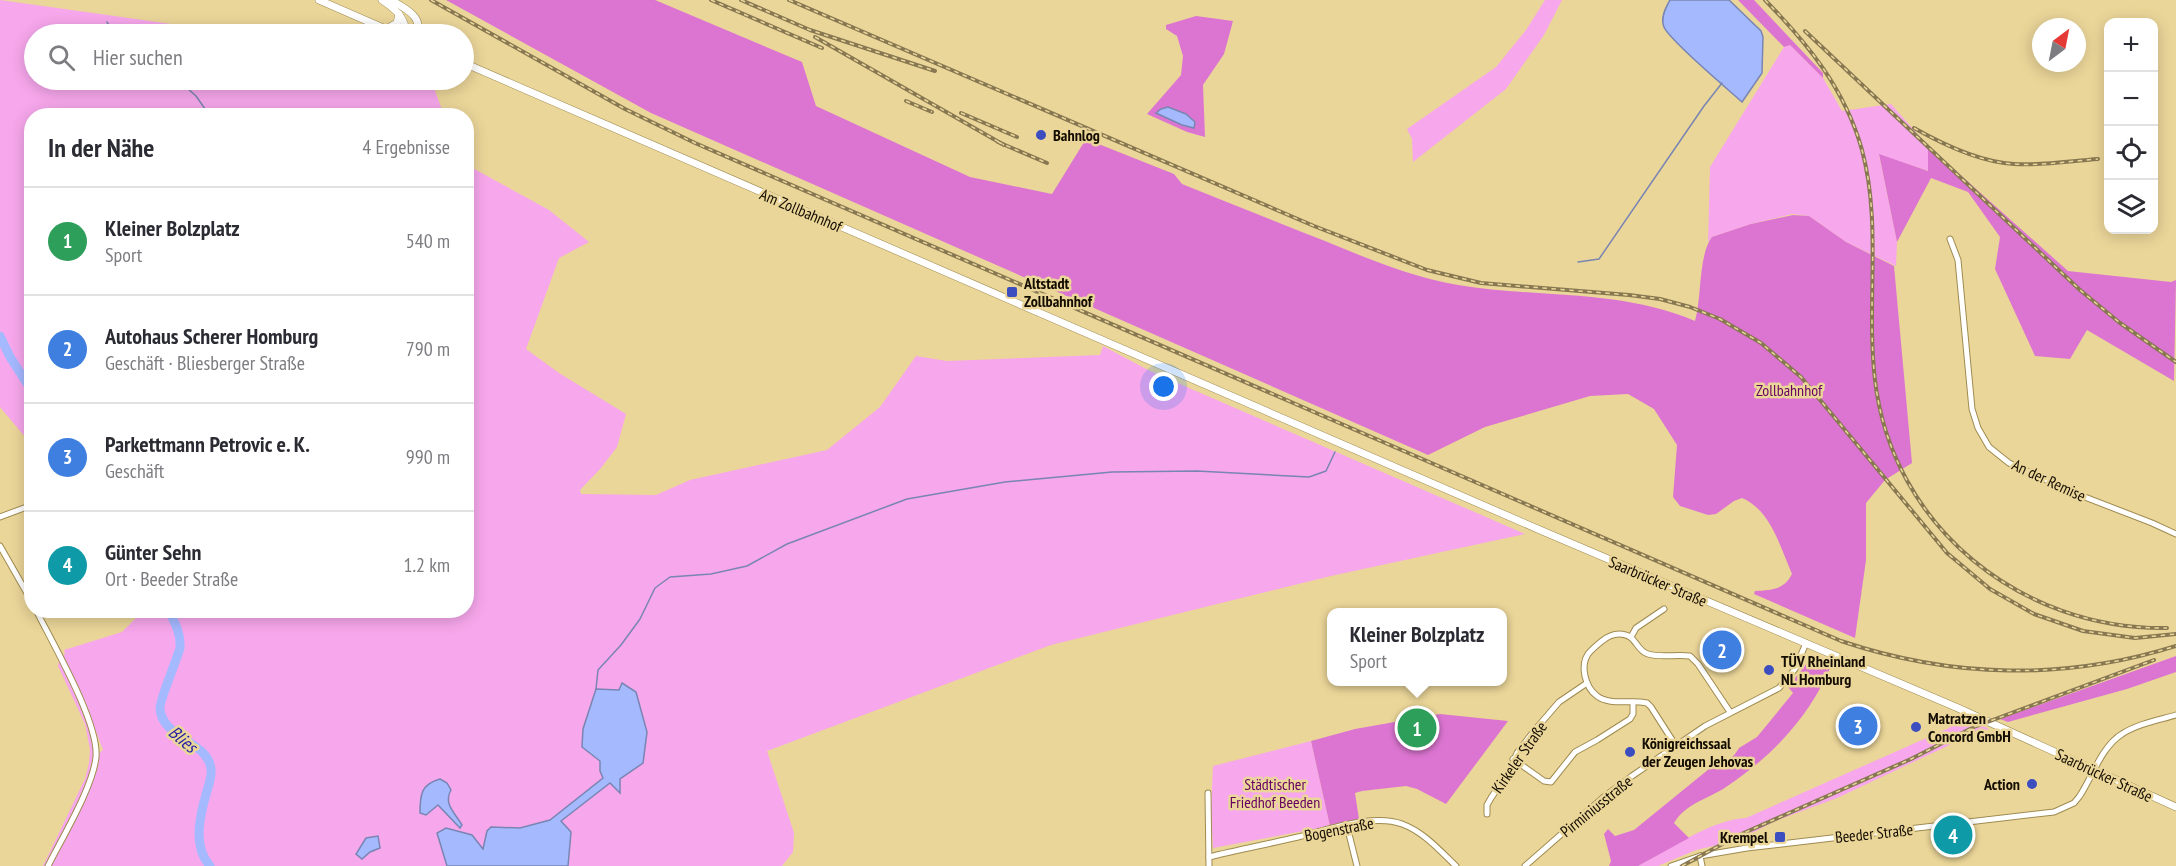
<!DOCTYPE html>
<html lang="de">
<meta charset="utf-8">
<style>
:root{--surface:#fff;--page:#f2f2f3;--text:#2b2b33;--muted:#7c7c81;--line:#e1e1e2;--accent:#3c4dc0}
body{margin:0;font-family:"PT Sans Narrow",sans-serif;background:var(--page);color:var(--text)}
.controls{position:absolute;right:18px;top:18px;display:grid;overflow:hidden;border-radius:12px;box-shadow:0 3px 15px #0003}
.controls button{width:54px;height:54px;display:grid;place-items:center;padding:0;border:0;border-bottom:2px solid var(--line);background:var(--surface);color:var(--text);font:30px sans-serif}
.compass{position:absolute;left:2032px;top:18px;width:54px;height:54px;border-radius:50%;background:var(--surface);box-shadow:0 3px 15px #0003;rotate:32deg}
.you{position:absolute;left:1164px;top:387px;width:21px;height:21px;margin:-15px;border:4px solid #fff;border-radius:50%;background:#1a73e8;box-shadow:0 0 0 9px #1a73e833}
.badge{display:grid;place-items:center;width:39px;height:39px;border-radius:50%;background:var(--accent);color:#fff;font-size:20px;font-weight:700}
.pin{position:absolute;translate:-50% -50%;border:3px solid #fff;box-shadow:0 2px 6px #0006}
.popup{position:absolute;left:1327px;top:608px;width:180px;height:78px;box-sizing:border-box;display:grid;place-content:center;border-radius:12px;background:var(--surface);filter:drop-shadow(0 2px 4px #0005);font-size:20px;white-space:nowrap;color:var(--muted)}
.popup b{font-size:22px;color:var(--text)}
.popup::after{content:'';position:absolute;left:50%;top:100%;margin-left:-12px;border:12px solid transparent;border-top-color:var(--surface)}
.list{margin:0;padding:0;list-style:none}
h2{display:flex;justify-content:space-between;align-items:center;height:78px;margin:0;padding:0 24px;font-size:26px}
h2 small{font-size:20px;font-weight:400;color:var(--muted)}
.list li{display:grid;grid-template-columns:39px 1fr auto;gap:18px;align-items:center;box-sizing:border-box;height:108px;padding:0 24px;border-top:2px solid var(--line)}
.list b{display:block;font-size:22px;white-space:nowrap}
.list p{margin:0;font-size:20px;white-space:nowrap;color:var(--muted)}
.list em{font-size:20px;font-style:normal;color:var(--muted)}
.icon{flex:none;width:33px;height:33px;fill:none;stroke:currentColor;stroke-width:2;stroke-linecap:round;stroke-linejoin:round}
.map{position:relative;flex:none;width:2176px;height:866px;overflow:hidden}
.search{position:absolute;background:var(--surface);box-shadow:0 3px 15px #0003;left:24px;top:24px;width:450px;height:66px;display:flex;align-items:center;gap:15px;box-sizing:border-box;padding:0 21px;border-radius:33px;color:var(--muted);font-size:22px}
.panel{position:absolute;background:var(--surface);box-shadow:0 3px 15px #0003;left:24px;top:108px;width:450px;height:510px;border-radius:24px}
.map>svg:first-child{display:block}
.green{fill:#f7a7ec}
.forest{fill:#dc75d1}
.water{fill:#a5b9ff;stroke:#7985b2;stroke-width:1.5}
.lines{fill:none;stroke-linecap:round;stroke-linejoin:round}
.stream{stroke:#7985b2;stroke-width:1.5}
.river{stroke:#a5b9ff;stroke-width:9}
.minor-casing{stroke:#9f8b50;stroke-width:7}
.major-casing{stroke:#9f8b50;stroke-width:8}
.minor{stroke:#fff;stroke-width:5}
.major{stroke:#fff;stroke-width:7}
.rail-casing{stroke:#877852;stroke-width:4}
.rail{stroke:#ebd699;stroke-width:1.5;stroke-dasharray:4.5;stroke-linecap:butt}
.poi-dot{fill:#3c4dc0;stroke:#ebd699;stroke-width:2}
.labels{text-anchor:middle;dominant-baseline:central;stroke-width:5;stroke-linejoin:round;paint-order:stroke}
.poi-label{font-size:16px;font-weight:bold;fill:#130c00;stroke:#ebd699;text-anchor:start}
.street-label{font-size:16px;fill:#130c00;stroke:#ebd699}
.park-label{font-size:16px;fill:#660060;stroke:#ebd699}
.water-label{font-size:18px;font-style:italic;fill:#221fa4;stroke:#ebd699}
</style>
<div class="map">
<svg width="2176" height="866" viewBox="0 0 2176 866">
<rect width="100%" height="100%" fill="#ebd699"/>
<!-- green -->
<g class="green">
<polygon points="0,0 243,34 34,34 34,80 431,80 444,115 32,116 31,444 0,407"/>
<polygon points="1545,0 1562,0 1544,35 1506,89 1413,162 1412,139 1407,129 1496,67 1526,30"/>
<polygon points="1790,45 1823,78 1842,111 1891,104 1928,146 1929,171 1879,155 1897,242 1896,266 1846,242 1809,216 1792,214 1751,224 1712,237 1708,242 1710,167 1784,47"/>
<path d="M467,165L549,210L589,242L559,258L526,349L559,373L626,414L617,447L601,468L580,490L581,494L656,495L690,480L827,450L880,407L916,356L947,361L1100,355L1103,346L1150,371L1525,534L1331,576L1051,645L767,751L794,833L793,852L782,866H50C65,837 97,783 99,753L103,750L90,716L62,657L65,654L64,650L122,632L140,614L139,611L466,610Z"/>
<path d="M59,660C71,687 90,716 93,746C97,778 60,836 45,866H43L85,779L89,763L90,749L85,724L58,666Z"/>
<path d="M1962,720L1978,728L1983,726L1989,729L1975,733L1837,798L1775,821L1739,840L1696,850L1658,866H1638C1667,850 1713,819 1746,818L1949,728L1957,721Z"/>
<polygon points="1311,741 1330,826 1213,848 1211,809 1213,766"/>
</g>
<!-- forest -->
<g class="forest">
<path d="M446,0H655L802,62L816,106L970,177L1052,194L1086,139L1174,174L1182,184C1229,203 1277,222 1325,241C1368,259 1412,277 1458,285C1537,298 1620,289 1695,321C1702,297 1698,256 1712,237L1751,224L1793,215L1809,216L1846,242L1894,266L1912,463L1885,480L1866,503V560L1855,638L1754,594L1755,591C1771,590 1784,590 1792,574C1780,547 1771,510 1742,498L1734,501L1716,514L1708,515L1680,506L1673,497L1677,445L1654,409L1628,394L1590,396L1485,427L1428,455L651,113Z"/>
<polygon points="1738,0 1754,0 1823,73 1823,78 1790,45 1784,47"/>
<polygon points="1196,16 1233,21 1224,54 1203,85 1205,137 1187,132 1147,114 1181,75 1183,56 1177,36 1166,29 1166,25"/>
<polygon points="1928,146 2068,271 2171,282 2176,280 2174,381 2087,330 2070,359 2035,356 1995,269 2000,237 1968,192 1931,178 1897,242 1879,154 1928,171"/>
<path d="M1814,654L1833,662C1810,716 1775,754 1726,787C1708,799 1686,803 1674,823L1689,838L1638,866H1609L1611,861L1604,834L1608,829L1615,836L1634,830L1720,760L1726,763L1735,754L1739,748L1757,737L1793,693L1788,687Z"/>
<polygon points="2176,656 2176,672 2127,689 2008,722 2000,719"/>
<polygon points="1440,714 1508,721 1446,804 1417,789 1406,786 1362,791 1355,793 1359,819 1330,826 1311,741 1355,729"/>
</g>
<!-- water -->
<g class="water">
<path d="M1670,0H1729L1761,31L1763,37L1762,73L1742,102C1729,90 1669,40 1664,27C1660,18 1666,7 1670,0Z"/>
<polygon points="1168,107 1186,114 1195,122 1194,128 1182,125 1156,113 1161,109"/>
<polygon points="622,683 636,692 647,732 643,763 620,779 620,793 610,783 561,821 571,832 568,866 447,866 437,833 446,828 472,835 483,849 487,831 491,827 520,828 550,820 603,778 600,771 600,761 582,747 583,729 596,689 619,690"/>
<path d="M440,779L447,783L451,790C443,804 455,813 462,825L460,828L438,805L426,815L420,813C420,795 421,784 440,779Z"/>
<polygon points="378,836 380,848 370,852 362,859 356,854 366,838"/>
</g>
<g class="lines">
<!-- stream -->
<g class="stream">
<polyline points="107,22 114,34"/>
<polyline points="178,80 196,96 210,116"/>
<polyline points="1578,262 1599,259 1704,106 1722,83"/>
<polyline points="596,689 598,670 621,645 640,619 655,588 670,577 711,574 747,566 787,544 907,499 1005,482 1112,472 1197,471 1309,477 1326,471 1335,452"/>
</g>
<!-- river -->
<g class="river">
<polyline points="0,336 10,357 32,391"/>
<path d="M168,610C175,622 181,634 180,648C177,659 159,702 160,708C161,738 208,741 211,769C212,776 209,784 207,791C200,815 192,846 210,866"/>
</g>
<!-- minor casing -->
<g class="minor-casing">
<g id="minor">
<polyline points="1950,239 1958,260 1972,409 1978,428 1989,447 2009,463 2077,494 2152,523 2176,534"/>
<polyline points="0,517 32,505"/>
<polyline points="0,546 32,602"/>
<path d="M36,610C53,644 99,723 96,757C93,787 62,838 48,866"/>
<polyline points="1631,637 1636,628 1664,609"/>
<path d="M1676,746L1651,707L1647,703C1631,699 1610,706 1597,696C1585,687 1580,666 1588,654C1592,649 1597,645 1602,641C1607,637 1612,634 1619,634C1637,634 1635,650 1648,654C1661,658 1676,654 1690,656L1698,664L1730,712"/>
<polyline points="1513,759 1544,781 1551,782 1575,752 1597,740 1630,719 1633,714 1633,702"/>
<polyline points="1208,793 1209,866"/>
<polyline points="1487,814 1487,805 1491,798 1511,768 1517,753 1534,731 1559,702 1587,683"/>
<polyline points="1347,826 1357,866"/>
<polyline points="1700,856 1702,866"/>
<path d="M1209,857C1238,850 1268,844 1298,837C1328,830 1373,813 1402,824C1424,832 1440,851 1456,866"/>
<polyline points="1525,866 1605,796 1632,776 1705,726 1779,688 1795,669 1806,643"/>
<path d="M1671,866L1700,856L1747,848L2054,812L2074,803L2079,797C2092,778 2101,747 2122,734C2137,724 2159,720 2176,715"/>
</g>
</g>
<!-- major casing -->
<g class="major-casing">
<g id="major">
<polyline points="319,0 397,34"/>
<path d="M382,0C397,10 404,17 407,34"/>
<path d="M391,0C403,7 426,18 415,34"/>
<polyline points="386,29 397,23 399,14"/>
<polyline points="464,63 1540,530 1958,708 2176,807"/>
</g>
</g>
<!-- minor -->
<use href="#minor" class="minor"/>
<!-- major -->
<use href="#major" class="major"/>
<!-- rail casing -->
<g class="rail-casing">
<g id="rail">
<path d="M431,0L625,109L695,143L1841,641C1951,678 2065,681 2176,646"/>
<polyline points="711,0 822,48"/>
<polyline points="741,0 810,30 935,71"/>
<polyline points="789,0 1314,226 1427,270 1481,283 1629,295 1660,299 1690,307 1720,319 1761,343 1801,377 1947,553 1990,589 2034,614 2083,631 2135,638 2176,634"/>
<path d="M1765,0C1808,44 1845,89 1862,150C1882,224 1866,304 1875,380C1892,527 2021,630 2167,628"/>
<polyline points="1805,31 2080,290 2120,323 2176,362"/>
<polyline points="815,37 1004,145"/>
<polyline points="906,101 932,112"/>
<polyline points="961,113 1017,137"/>
<path d="M1914,128C1944,145 1980,162 2014,164C2042,166 2070,161 2098,159"/>
<polyline points="998,142 1047,163"/>
<polyline points="1682,866 1737,836 1911,759 1974,727 2154,660"/>
</g>
</g>
<!-- rail -->
<use href="#rail" class="rail"/>
</g>
<!-- markers -->
<g class="poi-dot">
<circle cx="1041" cy="135" r="6"/>
<rect x="1006" y="286" width="12" height="12" rx="3"/>
<circle cx="1769" cy="670" r="6"/>
<circle cx="1916" cy="727" r="6"/>
<circle cx="1630" cy="752" r="6"/>
<circle cx="2032" cy="784" r="6"/>
<rect x="1774" y="831" width="12" height="12" rx="3"/>
</g>
<g class="labels">
<!-- poi labels -->
<g class="poi-label">
<text x="1053" y="135">Bahnlog</text>
<text x="1024" y="283">Altstadt<tspan x="1024" dy="18">Zollbahnhof</tspan></text>
<text x="1781" y="661">TÜV Rheinland<tspan x="1781" dy="18">NL Homburg</tspan></text>
<text x="1928" y="718">Matratzen<tspan x="1928" dy="18">Concord GmbH</tspan></text>
<text x="1642" y="743">Königreichssaal<tspan x="1642" dy="18">der Zeugen Jehovas</tspan></text>
<text x="2020" y="784" text-anchor="end">Action</text>
<text x="1768" y="837" text-anchor="end">Krempel</text>
</g>
<!-- street labels -->
<g class="street-label">
<text transform="translate(801 210) rotate(23)">Am Zollbahnhof</text>
<text transform="translate(2049 480) rotate(25)">An der Remise</text>
<text transform="translate(1658 581) rotate(23)">Saarbrücker Straße</text>
<text transform="translate(1519 757) rotate(-55)">Kirkeler Straße</text>
<text transform="translate(2104 775) rotate(25)">Saarbrücker Straße</text>
<text transform="translate(1596 806) rotate(-39)">Pirminiusstraße</text>
<text transform="translate(1339 829) rotate(-11)">Bogenstraße</text>
<text transform="translate(1874 833) rotate(-6)">Beeder Straße</text>
</g>
<!-- park labels -->
<g class="park-label">
<text x="1789" y="390">Zollbahnhof</text>
<text x="1275" y="784">Städtischer<tspan x="1275" dy="18">Friedhof Beeden</tspan></text>
</g>
<!-- water labels -->
<g class="water-label">
<text transform="translate(183 739) rotate(40)">Blies</text>
</g>
</g>
</svg>
<div class="controls">
<button>+</button>
<button>−</button>
<button><svg class="icon" aria-label="locate" viewBox="0 0 24 24"><circle cx="12" cy="12" r="6"/><path d="M12 2v4M12 18v4M2 12h4M18 12h4"/></svg></button>
<button><svg class="icon" aria-label="layers" viewBox="0 0 24 24"><path d="M12 4l9 5-9 5-9-5zM3 14l9 5 9-5"/></svg></button>
</div>
<svg class="compass" viewBox="-18 -18 36 36"><path d="M0-13l5 13h-10z" fill="#e53935"/><path d="M0 13l5-13h-10z" fill="#7c7c81"/></svg>
<div class="you"></div>
<div class="pin badge" style="left:1417px;top:728px;background:#2e9e5b">1</div>
<div class="popup"><b>Kleiner Bolzplatz</b>Sport</div>
<div class="pin badge" style="left:1722px;top:650px;background:#3f7fe0">2</div>
<div class="pin badge" style="left:1858px;top:726px;background:#3f7fe0">3</div>
<div class="pin badge" style="left:1953px;top:835px;background:#0f9aa8">4</div>
<div class="search"><svg class="icon" aria-label="search" viewBox="0 0 24 24"><circle cx="10" cy="10" r="6"/><path d="M15 15l6 6"/></svg>Hier suchen</div>
<section class="panel">
<h2>In der Nähe<small>4 Ergebnisse</small></h2>
<ul class="list">
<li><span class="badge" style="background:#2e9e5b">1</span><div><b>Kleiner Bolzplatz</b><p>Sport</p></div><em>540 m</em></li>
<li><span class="badge" style="background:#3f7fe0">2</span><div><b>Autohaus Scherer Homburg</b><p>Geschäft · Bliesberger Straße</p></div><em>790 m</em></li>
<li><span class="badge" style="background:#3f7fe0">3</span><div><b>Parkettmann Petrovic e. K.</b><p>Geschäft</p></div><em>990 m</em></li>
<li><span class="badge" style="background:#0f9aa8">4</span><div><b>Günter Sehn</b><p>Ort · Beeder Straße</p></div><em>1.2 km</em></li>
</ul>
</section>
</div>
